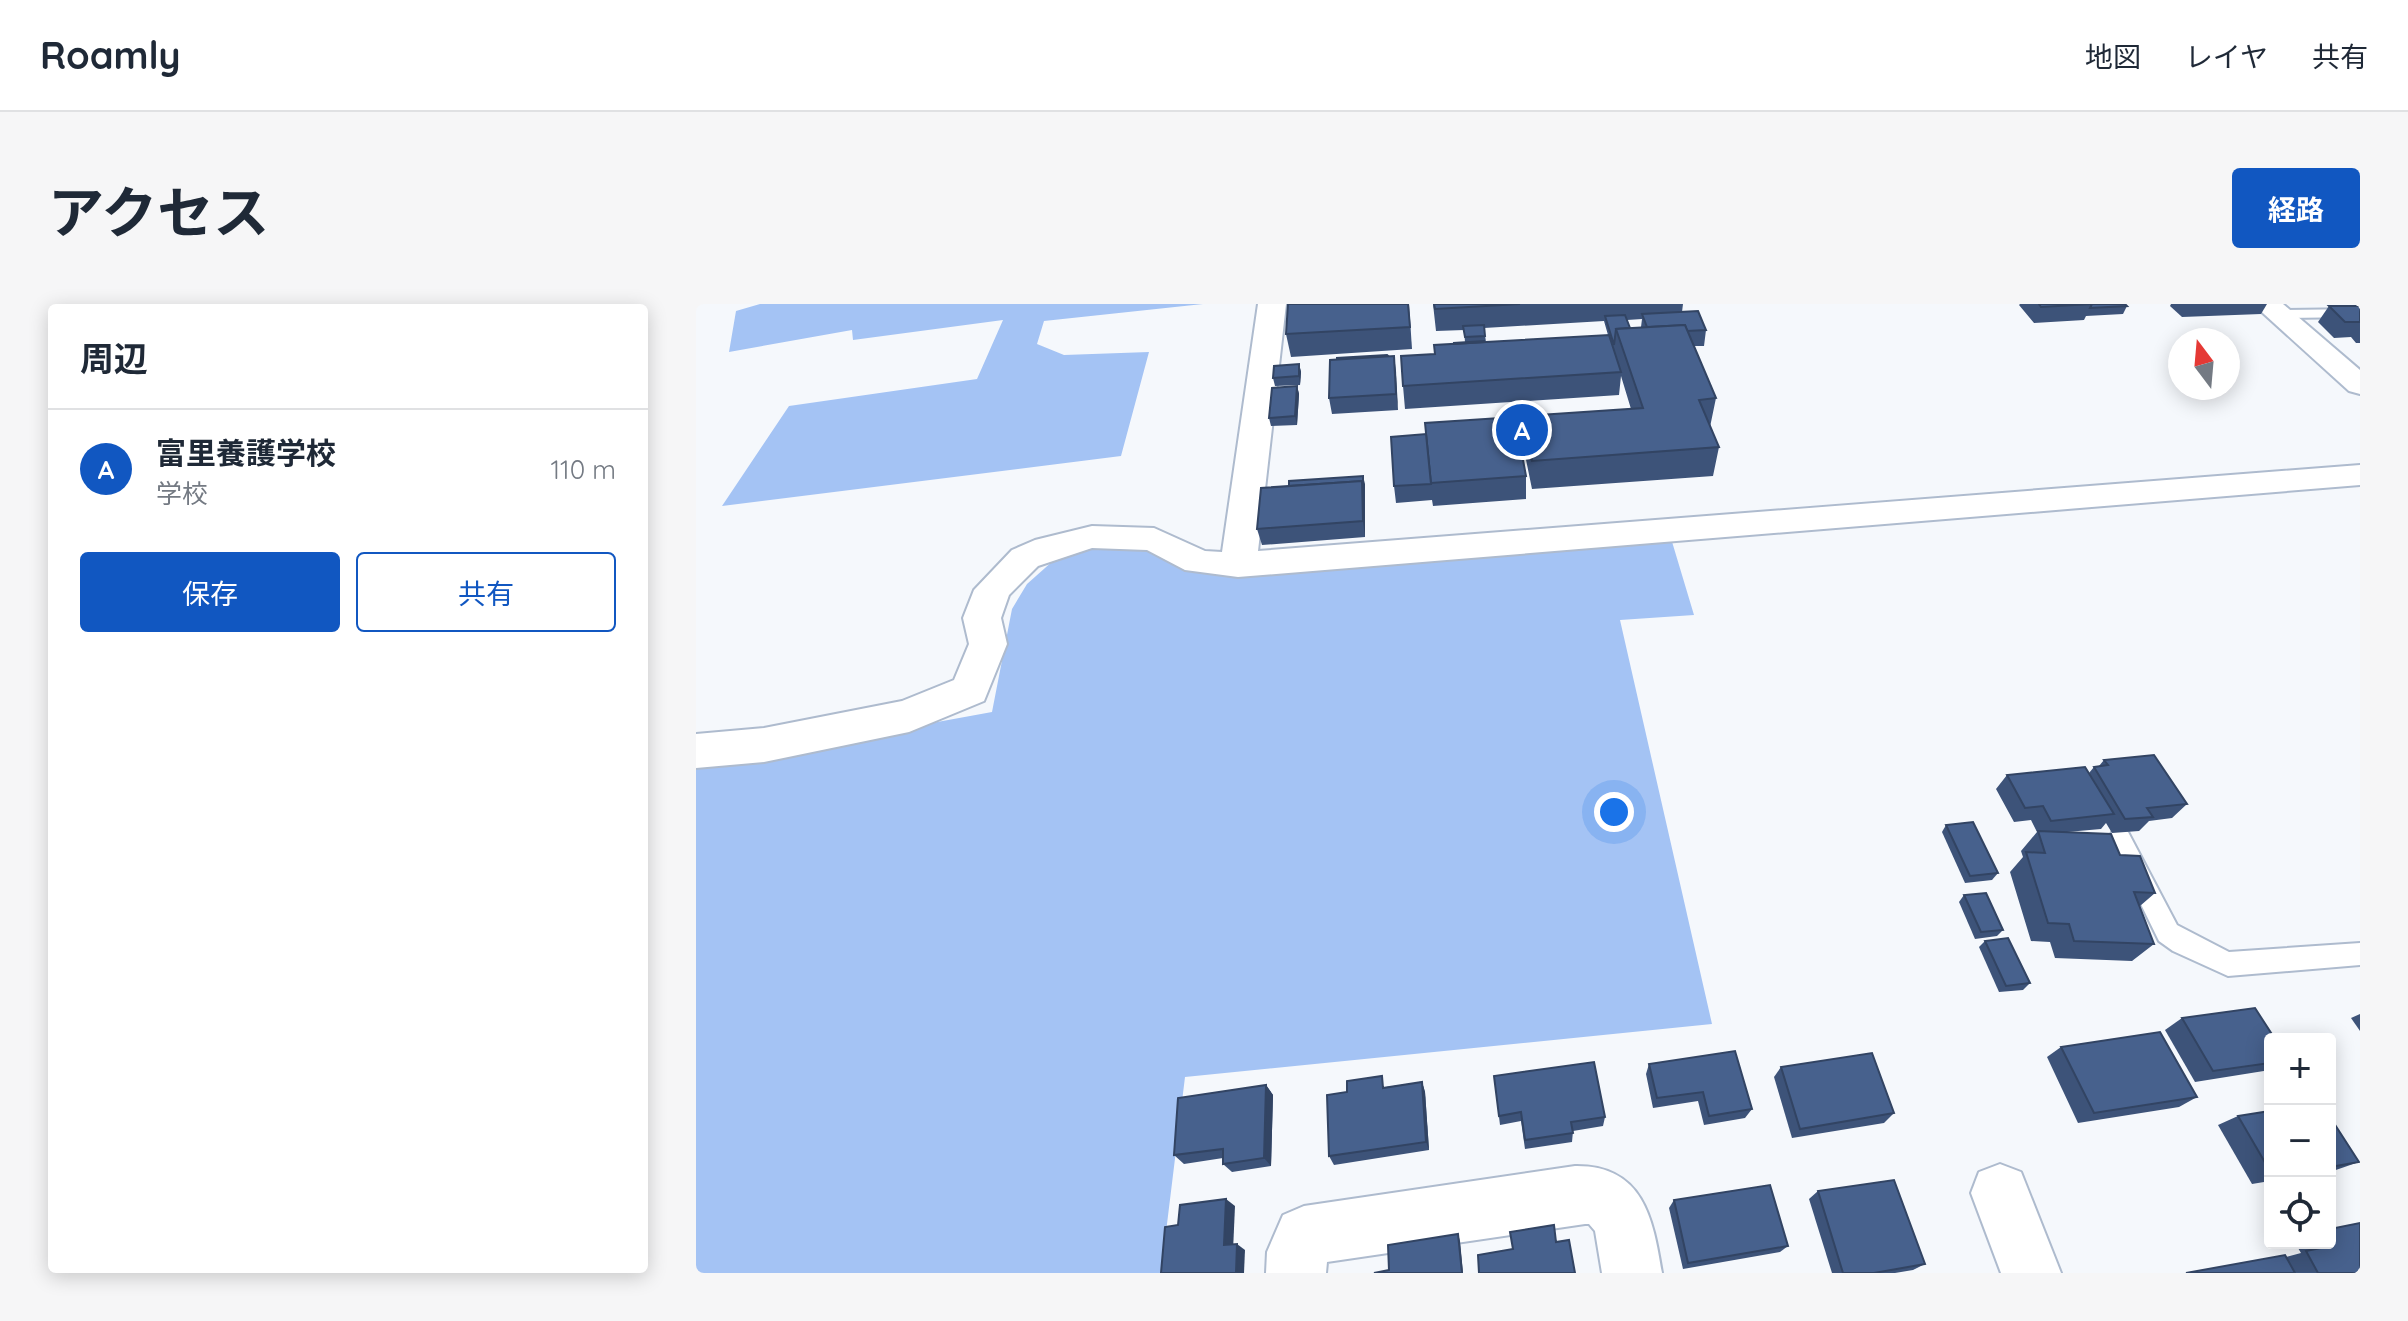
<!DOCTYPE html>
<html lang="ja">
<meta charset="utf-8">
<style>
:root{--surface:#fff;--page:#f6f6f7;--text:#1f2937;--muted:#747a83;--line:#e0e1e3;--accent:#1157c1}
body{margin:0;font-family:Quicksand,"Noto Sans JP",sans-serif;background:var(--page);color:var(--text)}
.controls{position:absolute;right:24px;bottom:24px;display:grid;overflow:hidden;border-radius:8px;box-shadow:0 4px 20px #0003}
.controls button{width:72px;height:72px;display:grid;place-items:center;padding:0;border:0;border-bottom:2px solid var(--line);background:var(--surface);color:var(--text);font:40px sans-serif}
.compass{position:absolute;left:1472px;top:24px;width:72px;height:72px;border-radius:50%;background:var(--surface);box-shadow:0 4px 20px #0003;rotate:344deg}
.you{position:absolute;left:918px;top:508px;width:28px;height:28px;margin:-20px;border:6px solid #fff;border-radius:50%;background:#1a73e8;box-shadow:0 0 0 12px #1a73e833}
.badge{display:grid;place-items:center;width:52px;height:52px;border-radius:50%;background:var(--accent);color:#fff;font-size:26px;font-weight:700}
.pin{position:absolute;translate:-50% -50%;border:4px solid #fff;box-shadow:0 2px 8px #0006}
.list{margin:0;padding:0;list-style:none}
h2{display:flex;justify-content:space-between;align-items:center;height:104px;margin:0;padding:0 32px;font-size:34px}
h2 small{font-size:26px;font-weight:400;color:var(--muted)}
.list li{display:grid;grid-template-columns:52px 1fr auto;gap:24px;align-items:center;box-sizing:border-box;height:120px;padding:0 32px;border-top:2px solid var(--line)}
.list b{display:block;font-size:30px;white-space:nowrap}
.list p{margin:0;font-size:26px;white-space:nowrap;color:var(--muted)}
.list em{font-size:26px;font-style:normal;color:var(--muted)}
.actions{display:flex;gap:16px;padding:24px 32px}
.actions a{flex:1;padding:18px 0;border:2px solid var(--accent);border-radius:8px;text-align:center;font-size:28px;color:var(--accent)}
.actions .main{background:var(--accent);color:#fff}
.icon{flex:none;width:44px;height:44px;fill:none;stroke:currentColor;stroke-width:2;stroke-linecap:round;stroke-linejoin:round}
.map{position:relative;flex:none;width:1664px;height:969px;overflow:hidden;border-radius:8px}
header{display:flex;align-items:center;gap:48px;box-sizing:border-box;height:112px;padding:0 40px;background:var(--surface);border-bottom:2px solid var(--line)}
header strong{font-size:38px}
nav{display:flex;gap:44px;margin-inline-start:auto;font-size:28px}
.intro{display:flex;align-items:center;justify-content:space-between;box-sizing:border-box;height:192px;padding:0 48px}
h1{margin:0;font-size:56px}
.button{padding:20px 36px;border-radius:8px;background:var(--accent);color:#fff;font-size:28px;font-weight:700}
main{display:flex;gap:48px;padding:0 48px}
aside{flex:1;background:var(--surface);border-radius:8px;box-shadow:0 4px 20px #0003}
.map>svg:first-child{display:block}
.forest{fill:#a4c3f4}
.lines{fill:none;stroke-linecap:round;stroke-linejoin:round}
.service-casing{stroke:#aebbce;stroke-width:4}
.minor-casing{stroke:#aebbce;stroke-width:4}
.service{fill:#fff;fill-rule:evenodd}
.minor{fill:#fff;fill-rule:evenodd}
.wall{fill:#3d5379;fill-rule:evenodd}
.shaded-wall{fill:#324463}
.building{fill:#47618d;stroke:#324463;stroke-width:2}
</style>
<header>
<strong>Roamly</strong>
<nav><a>地図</a><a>レイヤ</a><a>共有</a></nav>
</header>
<div class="intro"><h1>アクセス</h1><a class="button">経路</a></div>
<main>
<aside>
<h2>周辺<small></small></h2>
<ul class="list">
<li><span class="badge">A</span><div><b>富里養護学校</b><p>学校</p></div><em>110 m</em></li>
</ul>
<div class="actions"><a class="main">保存</a><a>共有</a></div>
</aside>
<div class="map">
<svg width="1664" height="969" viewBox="0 0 1664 969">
<rect width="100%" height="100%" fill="#f5f8fc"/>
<!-- forest -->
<g class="forest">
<polygon points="64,0 507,0 348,17 341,40 368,51 453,48 425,152 26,202 93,102 281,75 307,16 157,36 156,26 33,48 40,7"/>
<polygon points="974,231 998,311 924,316 1016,720 489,773 465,969 0,969 0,462 296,408 316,305 331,280 367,248 393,240 454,241 501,268"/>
</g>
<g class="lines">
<!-- service casing -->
<g class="service-casing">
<g id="service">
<polygon points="1664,5 1664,13 1583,14 1576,10 1583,6"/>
<polygon points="1424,525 1432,528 1481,621 1533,648 1664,639 1664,661 1532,672 1477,647 1463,637 1413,535 1416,528"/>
</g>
</g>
<!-- minor casing -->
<g class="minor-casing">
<g id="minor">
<polygon points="562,0 590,0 562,247 1664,161 1664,181 542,273 489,266 451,246 396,244 342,262 313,291 305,314 311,340 288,397 213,428 68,458 0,464 0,430 68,424 206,397 258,376 273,340 267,314 278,286 316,246 339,236 396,222 458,224 509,247 526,248"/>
<polygon points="1557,0 1587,0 1664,66 1664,90 1653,87"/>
<polygon points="1304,860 1325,868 1365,969 1305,969 1275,889 1283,868"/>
<path d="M879,862C947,861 957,914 966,969H906L899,927L893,920H889L631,958L630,969H570L571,948L587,911L608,902Z"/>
</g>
</g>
<!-- service -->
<use href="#service" class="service"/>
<!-- minor -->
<use href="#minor" class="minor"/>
</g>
<!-- wall -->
<g class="wall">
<polygon points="592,0 713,0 716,45 595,53 590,30"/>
<path d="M737,0H987L986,8L1010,26L1008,42H998L1020,94L1014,123L1023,143L1017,172L836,185L827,141V112L935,105L925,72L923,91L709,105L707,82L738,50L758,40L769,38L768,26L740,27ZM946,15L945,23L934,24L931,16ZM908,17L912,31L790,38L788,24Z"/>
<polygon points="1324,0 1429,0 1431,2 1427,10 1390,12 1388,16 1338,19 1323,1"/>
<polygon points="1475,0 1571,0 1565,10 1486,13 1474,2"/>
<polygon points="1633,2 1664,2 1664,39 1660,39 1655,33 1638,34 1622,18"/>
<polygon points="692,52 698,52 702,106 636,110 633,94"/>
<polygon points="603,60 605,68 604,81 579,82 577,74"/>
<polygon points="601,82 603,90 601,121 575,122 573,114"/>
<polygon points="695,133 830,172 830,195 737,202 736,196 700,199 698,182"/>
<polygon points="669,180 669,233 566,241 561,225"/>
<polygon points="1408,456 1491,500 1476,514 1453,517 1443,527 1416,529 1410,519 1405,525 1371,528 1424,551 1459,589 1444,602 1458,640 1436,657 1359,654 1354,638 1335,637 1314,568 1327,553 1325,547 1341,528 1335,516 1318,518 1300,485 1311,471 1393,469 1398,463 1403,462"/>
<polygon points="1250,521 1302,569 1296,576 1269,579 1246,528"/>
<polygon points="1268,591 1307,626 1301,632 1279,635 1263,598"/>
<polygon points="1289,637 1334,679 1327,686 1303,688 1283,643"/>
<polygon points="1664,710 1664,727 1655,714"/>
<polygon points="1486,714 1574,735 1574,766 1499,778 1469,726"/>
<polygon points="1365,743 1501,793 1483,803 1382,819 1351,753"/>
<polygon points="953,760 1056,805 1049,814 1008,821 1002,797 957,804 950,770"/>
<polygon points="1085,763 1198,809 1188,819 1096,834 1078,773"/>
<polygon points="798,772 909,813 907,822 877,827 876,838 829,845 825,817 804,821"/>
<polygon points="726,778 729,788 733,846 638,861 633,852 690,783"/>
<polygon points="570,781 577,791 575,862 536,868 527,860 527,854 488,860 478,851"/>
<polygon points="1574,807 1574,877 1556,880 1522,821 1542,812"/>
<polygon points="1634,813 1663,858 1634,868"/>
<polygon points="1122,887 1229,960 1217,966 1199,969 1136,969 1113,895"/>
<polygon points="978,896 1092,942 1084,948 987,965 973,904"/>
<polygon points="1599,939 1634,939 1664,969 1490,969 1590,953 1605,949"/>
</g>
<!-- shaded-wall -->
<g class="shaded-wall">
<polygon points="698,52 700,67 702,106 700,90"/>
<polygon points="603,60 605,68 604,81 603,72"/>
<polygon points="601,82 603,90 601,121 599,112"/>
<polygon points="667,172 669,180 669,233 667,217 666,177"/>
<polygon points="726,778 729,788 733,846 730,838"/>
<polygon points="570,781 577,791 575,862 568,854"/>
<polygon points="530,895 539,902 537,947 528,941"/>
<polygon points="762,930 764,937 767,969 766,969"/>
<polygon points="541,940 549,946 548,969 540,969"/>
</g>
<!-- building -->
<g class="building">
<polygon points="592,0 712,0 714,23 590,30"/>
<polygon points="738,0 824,0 739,5"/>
<polygon points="1343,0 1396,0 1345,3"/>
<polygon points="1396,0 1429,0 1431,2 1394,4"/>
<polygon points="1633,2 1664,2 1664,18 1649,18"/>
<polygon points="1002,7 1010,26 991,27 989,21 951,23 946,10"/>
<polygon points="929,11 934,24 920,25 918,41 909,12"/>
<polygon points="788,21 789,32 769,33 767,22"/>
<polygon points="989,21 1020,94 1003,96 1023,143 836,157 827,112 947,104 920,25"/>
<polygon points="913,31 925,68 707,82 705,52 739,50 738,41"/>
<polygon points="788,37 788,38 758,40 758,39"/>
<polygon points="691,51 692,52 641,55 641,54"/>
<polygon points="698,52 700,90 633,94 634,56"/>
<polygon points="603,60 603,72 577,74 578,62"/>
<polygon points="601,82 599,112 573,114 576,84"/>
<polygon points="819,113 830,172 735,179 729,119"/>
<polygon points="730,130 735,180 698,182 695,133"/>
<polygon points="667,172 667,185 666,177 593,182 593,177"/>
<polygon points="666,177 667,217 561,225 565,184"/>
<polygon points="1458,451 1491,500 1451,504 1457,513 1429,515 1398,463 1412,461 1408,456"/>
<polygon points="1389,463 1418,510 1355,517 1347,502 1329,504 1311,471"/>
<polygon points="1277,518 1302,569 1274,572 1250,521"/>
<polygon points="1342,527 1415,530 1424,551 1444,552 1459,589 1438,588 1458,640 1378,637 1373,620 1352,619 1330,548 1349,549"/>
<polygon points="1290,589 1307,626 1285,628 1268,591"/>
<polygon points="1312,634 1334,679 1310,682 1289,637"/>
<polygon points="1559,704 1579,735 1574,735 1574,759 1517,767 1486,714"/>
<polygon points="1464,728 1501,793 1398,809 1365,743"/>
<polygon points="1039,747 1056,805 1013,812 1007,788 961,794 953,760"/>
<polygon points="1176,749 1198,809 1104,825 1085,763"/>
<polygon points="898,758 909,813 875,818 877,829 829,836 825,808 803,812 798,772"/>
<polygon points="686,772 687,784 726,778 730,838 633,852 631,791 651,788 651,777"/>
<polygon points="570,781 568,854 527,860 527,845 478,851 482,794"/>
<polygon points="1574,807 1574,867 1542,812"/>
<polygon points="1634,813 1663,858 1634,863"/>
<polygon points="1198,876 1229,960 1178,969 1147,969 1122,887"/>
<polygon points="1074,881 1092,942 992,959 978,896"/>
<polygon points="530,895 528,941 541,940 540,969 465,969 469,923 482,921 484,901"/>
<polygon points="1664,919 1664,969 1622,969 1610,947 1629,943 1626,939 1634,939 1634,925"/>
<polygon points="858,921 860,938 873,936 879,969 783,969 782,951 817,945 814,928"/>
<polygon points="762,930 766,969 678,969 693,966 692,941"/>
<polygon points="1589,951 1599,969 1490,969"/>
</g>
</svg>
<div class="controls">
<button>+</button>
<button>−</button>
<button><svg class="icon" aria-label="locate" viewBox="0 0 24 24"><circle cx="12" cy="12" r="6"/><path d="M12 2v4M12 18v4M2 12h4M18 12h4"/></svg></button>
</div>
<svg class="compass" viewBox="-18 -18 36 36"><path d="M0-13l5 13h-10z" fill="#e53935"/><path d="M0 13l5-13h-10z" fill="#747a83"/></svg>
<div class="you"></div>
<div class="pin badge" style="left:826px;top:126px">A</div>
</div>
</main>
